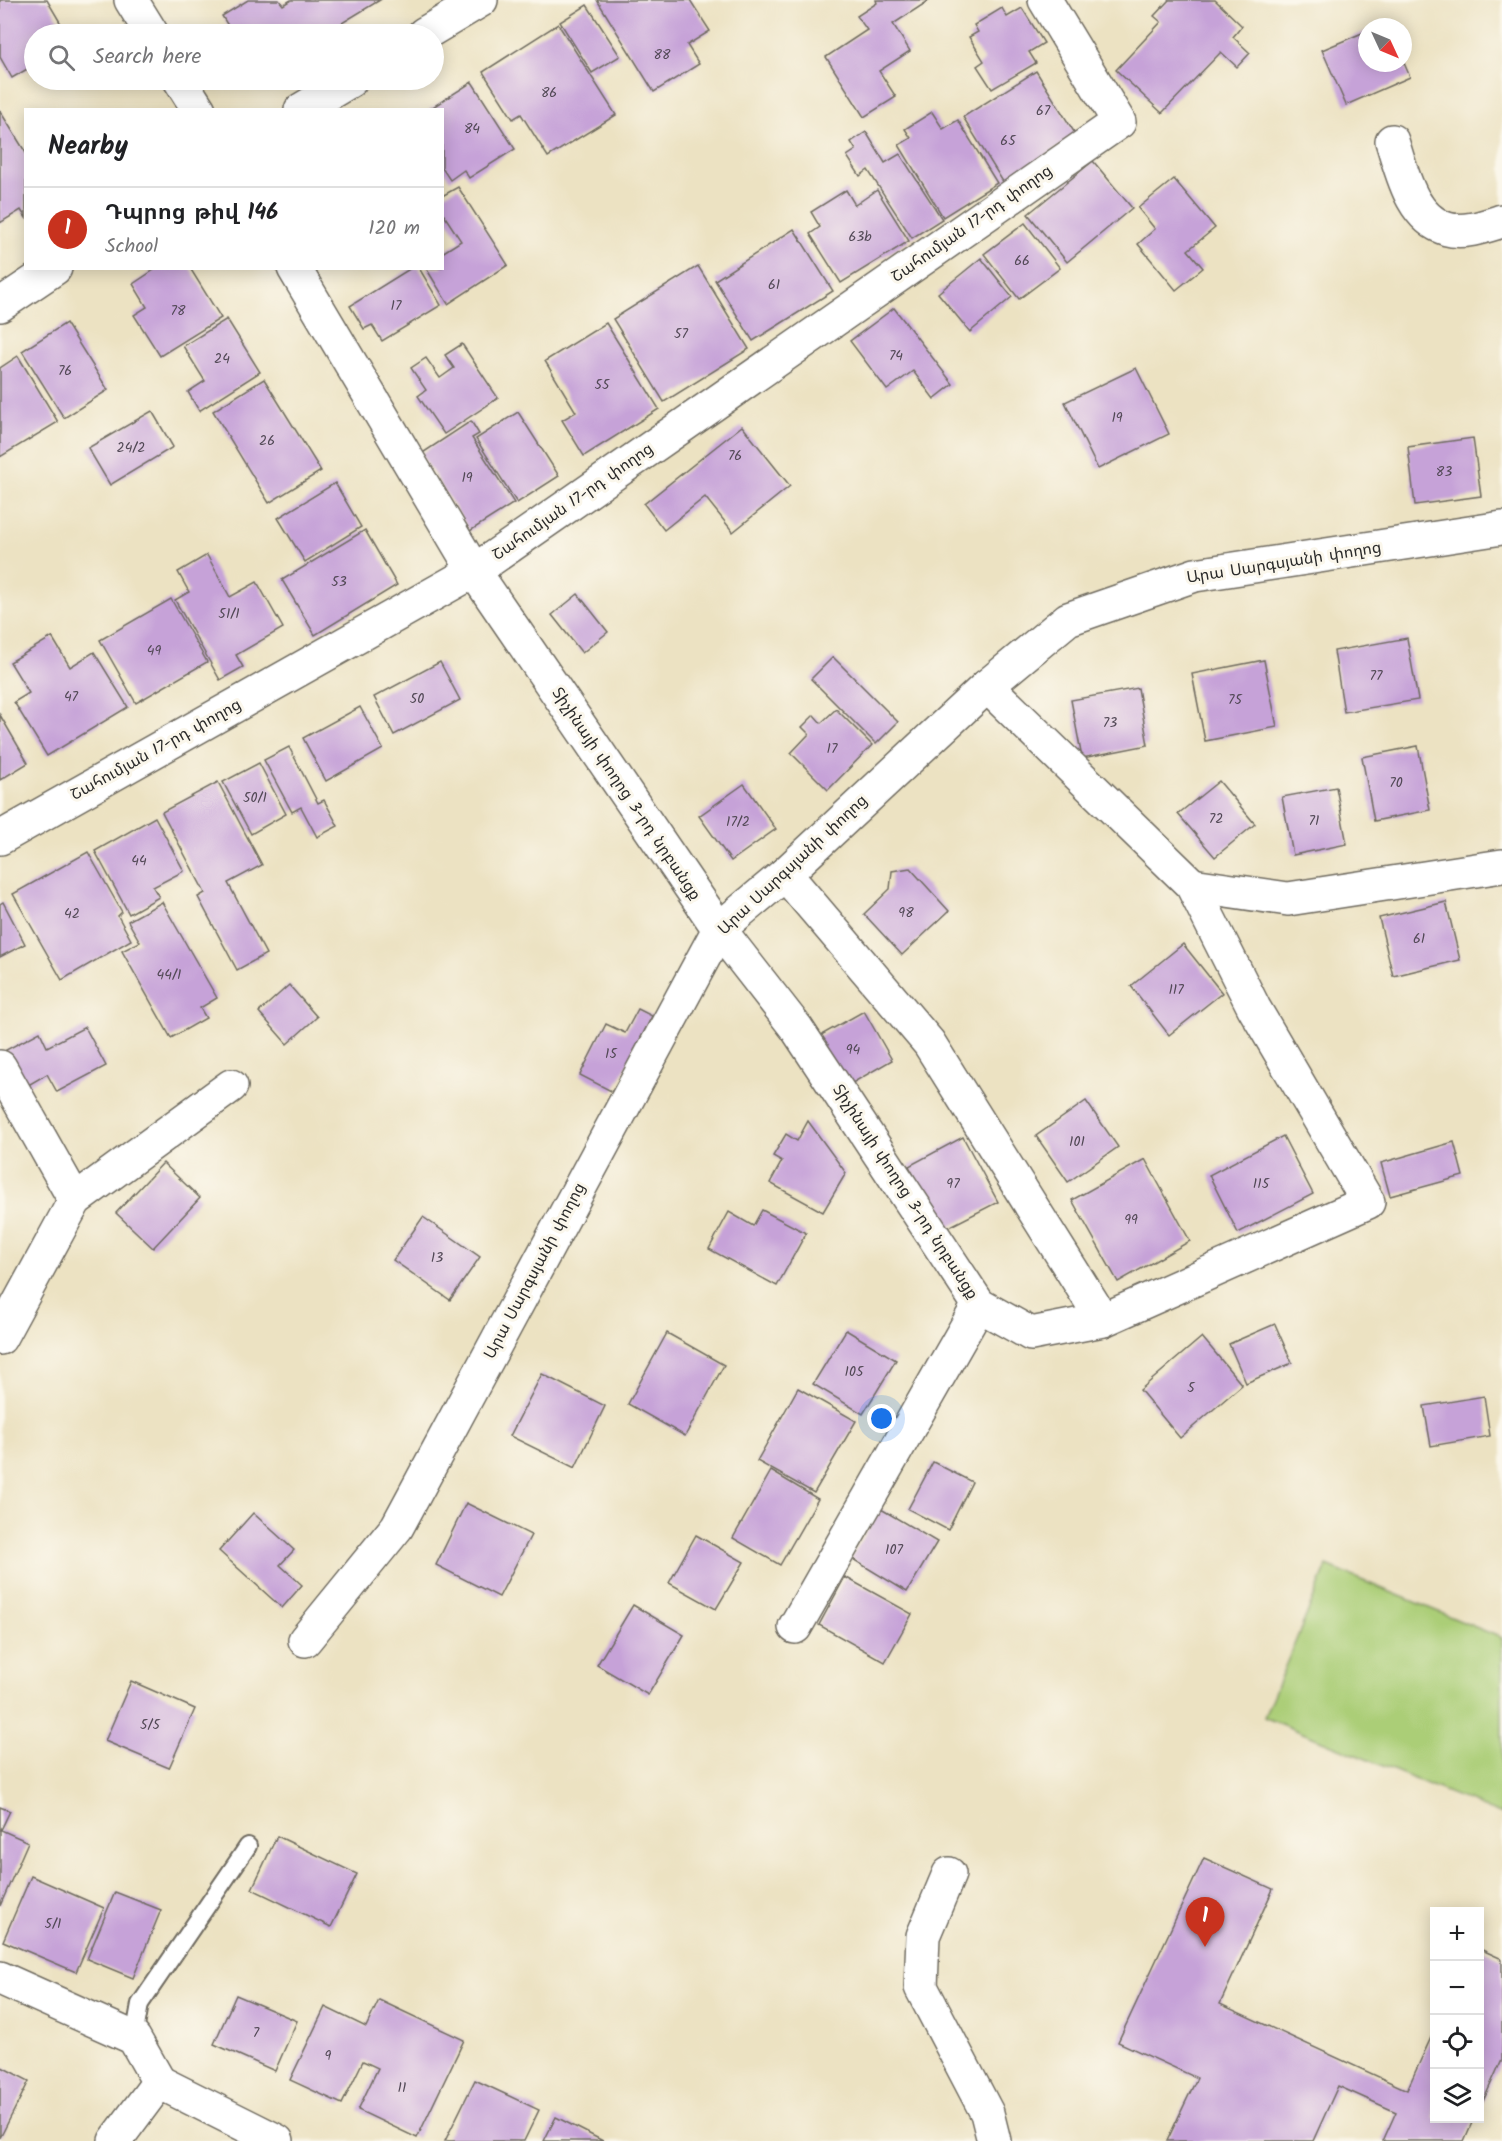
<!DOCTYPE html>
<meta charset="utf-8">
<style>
:root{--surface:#fff;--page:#f6f6f6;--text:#202124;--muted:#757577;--line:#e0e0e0;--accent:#c8321e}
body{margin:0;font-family:Kalam,"Noto Sans Armenian",sans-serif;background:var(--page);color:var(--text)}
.controls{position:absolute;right:18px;bottom:18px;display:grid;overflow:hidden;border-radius:0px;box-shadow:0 3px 15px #0003}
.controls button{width:54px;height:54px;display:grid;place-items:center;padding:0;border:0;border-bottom:2px solid var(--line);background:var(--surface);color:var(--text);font:30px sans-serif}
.compass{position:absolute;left:1358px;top:18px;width:54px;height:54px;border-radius:50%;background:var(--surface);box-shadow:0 3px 15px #0003;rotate:134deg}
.you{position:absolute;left:882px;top:1419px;width:21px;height:21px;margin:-15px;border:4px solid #fff;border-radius:50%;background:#1a73e8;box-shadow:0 0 0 9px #1a73e833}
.badge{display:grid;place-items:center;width:39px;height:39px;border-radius:50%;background:var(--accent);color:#fff;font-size:20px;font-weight:700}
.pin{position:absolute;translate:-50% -50px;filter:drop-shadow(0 2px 3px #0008)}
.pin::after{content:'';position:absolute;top:32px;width:21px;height:18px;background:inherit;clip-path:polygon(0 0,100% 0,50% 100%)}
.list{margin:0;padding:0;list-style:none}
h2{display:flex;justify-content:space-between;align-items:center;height:78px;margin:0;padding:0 24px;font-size:26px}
h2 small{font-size:20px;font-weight:400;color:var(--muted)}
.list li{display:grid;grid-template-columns:39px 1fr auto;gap:18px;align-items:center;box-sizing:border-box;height:84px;padding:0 24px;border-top:2px solid var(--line)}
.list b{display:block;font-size:22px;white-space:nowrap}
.list p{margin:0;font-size:20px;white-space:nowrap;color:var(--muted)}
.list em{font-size:20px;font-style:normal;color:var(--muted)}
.icon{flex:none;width:33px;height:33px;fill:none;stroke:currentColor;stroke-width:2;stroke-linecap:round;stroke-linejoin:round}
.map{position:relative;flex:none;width:1502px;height:2141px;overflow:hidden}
.search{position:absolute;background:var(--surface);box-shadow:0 3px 15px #0003;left:24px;top:24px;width:420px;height:66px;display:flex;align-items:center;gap:15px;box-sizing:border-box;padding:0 21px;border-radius:33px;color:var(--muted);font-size:22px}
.panel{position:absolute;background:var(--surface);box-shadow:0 3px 15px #0003;left:24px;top:108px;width:420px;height:162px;border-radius:0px}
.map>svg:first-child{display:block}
.garden{fill:#abce77;stroke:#6b7c51;stroke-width:1.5}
.building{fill:#c6a2d8}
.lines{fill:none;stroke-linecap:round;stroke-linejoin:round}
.service-casing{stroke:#6f6b60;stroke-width:20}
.minor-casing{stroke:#6f6b60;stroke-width:36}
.tertiary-casing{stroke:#6f6b60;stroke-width:36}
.service{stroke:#fff;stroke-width:16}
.minor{stroke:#fff;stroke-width:33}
.tertiary{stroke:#fff;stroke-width:33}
.labels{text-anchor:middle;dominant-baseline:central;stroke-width:6;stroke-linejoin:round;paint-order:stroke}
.number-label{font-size:14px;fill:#524956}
.street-label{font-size:16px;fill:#2b2b2b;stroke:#fbf7ec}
</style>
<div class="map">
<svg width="1502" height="2141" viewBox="0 0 1502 2141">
<rect width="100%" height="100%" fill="#fbf7ec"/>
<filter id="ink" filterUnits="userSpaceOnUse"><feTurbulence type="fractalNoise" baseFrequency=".0167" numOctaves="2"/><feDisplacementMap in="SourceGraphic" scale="12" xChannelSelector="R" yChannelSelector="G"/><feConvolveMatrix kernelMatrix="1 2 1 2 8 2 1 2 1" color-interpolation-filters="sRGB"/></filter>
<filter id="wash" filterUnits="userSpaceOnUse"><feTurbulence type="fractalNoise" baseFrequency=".008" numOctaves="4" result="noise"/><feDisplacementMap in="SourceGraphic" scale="24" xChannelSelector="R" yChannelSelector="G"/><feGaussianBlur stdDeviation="1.35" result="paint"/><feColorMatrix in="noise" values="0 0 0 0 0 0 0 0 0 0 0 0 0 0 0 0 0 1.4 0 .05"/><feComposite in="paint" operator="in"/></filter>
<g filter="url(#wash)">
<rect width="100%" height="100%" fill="#ece2c2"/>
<!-- garden -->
<polygon class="garden" points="1327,1566 1502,1638 1502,1815 1264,1717"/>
<g id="blocks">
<!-- building -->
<g class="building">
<polygon points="0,0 47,0 67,34 34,34 34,65 12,78 0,57"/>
<polygon points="248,0 279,0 283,5 291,0 380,0 324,34 233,34 222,16"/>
<polygon points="597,0 690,0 710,31 687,45 699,64 654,92"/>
<polygon points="876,0 930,0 893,24 910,51 879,71 896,97 864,117 826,57 867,30 857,16 877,3"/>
<polygon points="1169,0 1215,0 1242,26 1233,37 1250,53 1237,67 1221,52 1162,113 1116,70 1161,22 1154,16"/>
<polygon points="587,5 620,56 592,73 560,22"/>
<polygon points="1002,8 1007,17 1022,8 1044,43 1029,52 1036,63 992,89 977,66 984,61 969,37 978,32 974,25"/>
<polygon points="558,24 616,115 548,157 521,114 513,119 483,72"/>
<polygon points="1367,31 1367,63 1404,63 1410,77 1346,105 1322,50"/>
<polygon points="1036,71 1076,135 1005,185 963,117"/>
<polygon points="472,82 515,149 469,178 464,170 450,180 442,168 442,110 428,110"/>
<polygon points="0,111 26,153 26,218 21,210 0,223"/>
<polygon points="932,112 943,129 958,120 997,183 943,217 899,145 911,138 905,129"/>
<polygon points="866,132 885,163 900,154 942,219 912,238 868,170 860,176 847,156 856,150 851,142"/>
<polygon points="1093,161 1132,208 1067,262 1028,214"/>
<polygon points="1174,179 1215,228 1188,250 1203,268 1176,290 1138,244 1155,229 1138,208"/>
<polygon points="458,187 508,265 448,304 426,268 442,268 442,253 461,241 442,212 442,196"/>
<polygon points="846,190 855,205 877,190 909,241 841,283 810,234 820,227 811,212"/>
<polygon points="1025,223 1060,268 1019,299 984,254"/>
<polygon points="794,229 833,291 753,341 715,280"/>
<polygon points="981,258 1012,297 970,332 938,293"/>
<polygon points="698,266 749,349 664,402 613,319"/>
<polygon points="157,268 190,268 221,318 160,356 134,315 147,307 133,284"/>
<polygon points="411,268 419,268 441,305 382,341 372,325 364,329 350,306"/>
<polygon points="894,308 953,384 934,399 913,371 887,390 850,341"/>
<polygon points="227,319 260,372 199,411 188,392 205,381 183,346"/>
<polygon points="66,323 108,390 64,418 22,351"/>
<polygon points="606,323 659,409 584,456 562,420 576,412 545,361"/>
<polygon points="462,344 498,398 444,434 418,396 426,390 411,368 426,358 440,378 454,368 445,355"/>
<polygon points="18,356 58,422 0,457 0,368"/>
<polygon points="1136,368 1169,434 1098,469 1065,402"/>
<polygon points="264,379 321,471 269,503 213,411"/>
<polygon points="152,411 173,447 110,485 88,448"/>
<polygon points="518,412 559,476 517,503 476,439"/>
<polygon points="471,421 479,434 472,438 514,503 470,531 421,454"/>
<polygon points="742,426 790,486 733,532 705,497 664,530 644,504"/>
<polygon points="1473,438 1481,496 1415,505 1408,447"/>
<polygon points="335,483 361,527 305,562 278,518"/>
<polygon points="365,530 397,585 315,635 282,580"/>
<polygon points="207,555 230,597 257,582 283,628 236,655 243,667 220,680 175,600 189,592 178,572"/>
<polygon points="578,594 608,632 582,653 552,615"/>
<polygon points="171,599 207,662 136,703 100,640"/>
<polygon points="52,637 70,667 94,652 128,707 47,756 14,702 29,693 10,662"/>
<polygon points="1407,638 1418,700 1344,712 1334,651"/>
<polygon points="833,657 898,722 876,744 811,679"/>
<polygon points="1264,660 1277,727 1205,741 1192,674"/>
<polygon points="440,662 460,700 394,735 374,697"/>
<polygon points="1138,688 1148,745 1082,758 1071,700"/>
<polygon points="360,707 383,749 326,781 303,738"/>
<polygon points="836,709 872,745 828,790 791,753 809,734 802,727 814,715 821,723"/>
<polygon points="0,715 28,763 0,780"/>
<polygon points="1418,746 1430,810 1374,821 1362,757"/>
<polygon points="289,747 318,803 324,800 338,826 317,837 301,807 292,812 264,760"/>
<polygon points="259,763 286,814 251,834 223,782"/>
<polygon points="1219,781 1255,824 1215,857 1178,814"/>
<polygon points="218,782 262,865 228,883 266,954 237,970 198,897 205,893 162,812"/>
<polygon points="744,784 776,829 731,861 699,816"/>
<polygon points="1336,787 1347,844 1293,855 1282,797"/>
<polygon points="155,817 184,871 153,887 159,897 129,914 95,851"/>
<polygon points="88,852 122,912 118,916 131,940 62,980 13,894"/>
<polygon points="910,868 949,911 902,955 864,914 890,889 892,871"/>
<polygon points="3,902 25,944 0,957 0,904"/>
<polygon points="162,902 217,998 200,1008 206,1018 171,1038 122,951 140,942 128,921"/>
<polygon points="1446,902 1460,960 1393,976 1379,918"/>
<polygon points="1183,944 1222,993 1169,1035 1131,986"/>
<polygon points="289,985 317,1017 287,1044 259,1012"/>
<polygon points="638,1009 652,1016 613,1092 580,1075 606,1024 625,1033"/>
<polygon points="864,1011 892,1060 842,1089 814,1039"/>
<polygon points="85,1027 106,1066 57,1092 47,1074 25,1087 6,1050 40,1032 47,1047"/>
<polygon points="1086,1101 1118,1147 1068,1182 1036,1136"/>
<polygon points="808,1121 846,1173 823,1212 770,1183 782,1161 773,1156 786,1134 797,1141"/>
<polygon points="1283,1136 1313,1194 1238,1233 1209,1175"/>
<polygon points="963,1137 998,1202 943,1230 909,1166"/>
<polygon points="1454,1142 1463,1176 1390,1196 1381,1163"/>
<polygon points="1145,1159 1190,1241 1118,1282 1072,1200"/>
<polygon points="163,1163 200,1198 153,1248 116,1213"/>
<polygon points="762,1210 806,1233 777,1286 709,1249 729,1212 753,1226"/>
<polygon points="423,1217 480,1257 450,1300 393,1260"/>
<polygon points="1275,1324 1292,1363 1246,1383 1229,1344"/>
<polygon points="846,1330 896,1360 863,1414 813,1384"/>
<polygon points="667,1333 724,1365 685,1436 628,1404"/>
<polygon points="1202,1337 1242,1385 1180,1438 1140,1390"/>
<polygon points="542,1374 605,1406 575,1468 510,1436"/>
<polygon points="798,1388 856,1421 814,1493 757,1461"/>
<polygon points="1484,1396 1490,1436 1431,1446 1424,1406"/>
<polygon points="933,1462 972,1482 948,1530 908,1509"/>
<polygon points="771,1471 818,1499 780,1565 733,1538"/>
<polygon points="466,1503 531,1535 499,1597 436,1565"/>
<polygon points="881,1509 937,1542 907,1592 851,1558"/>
<polygon points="253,1513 294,1550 280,1565 302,1585 282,1608 219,1551"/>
<polygon points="696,1535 744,1562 716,1609 669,1583"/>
<polygon points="845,1577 912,1614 885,1662 819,1625"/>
<polygon points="633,1605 684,1635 648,1695 597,1665"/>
<polygon points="131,1681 195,1709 169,1768 105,1741"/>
<polygon points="0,1807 10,1811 1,1830 28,1842 0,1906"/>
<polygon points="277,1836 357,1874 331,1927 252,1889"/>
<polygon points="1204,1858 1273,1889 1220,2004 1407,2090 1434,2031 1434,2118 1474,2118 1464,2141 1383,2141 1396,2112 1338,2086 1313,2141 1167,2141 1197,2078 1118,2042"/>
<polygon points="31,1876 104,1908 76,1972 3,1941"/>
<polygon points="115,1892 161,1910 133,1978 87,1959"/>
<polygon points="1480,1949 1502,1959 1502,2059 1480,2108"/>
<polygon points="236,1995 297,2021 275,2071 214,2044"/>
<polygon points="379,2000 464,2040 417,2138 358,2110 378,2068 363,2061 342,2104 290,2080 325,2007 366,2027"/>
<polygon points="0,2066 29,2081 0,2138"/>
<polygon points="475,2080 539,2110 524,2141 445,2141"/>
<polygon points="556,2117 603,2141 544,2141"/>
</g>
</g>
</g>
<g filter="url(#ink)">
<use href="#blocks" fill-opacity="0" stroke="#6f6b60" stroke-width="1.5"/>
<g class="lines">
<!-- service casing -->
<g class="service-casing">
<polyline id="service" points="134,2038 140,2004 248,1846"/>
</g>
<!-- minor casing -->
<g class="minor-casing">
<g id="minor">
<polyline points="131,0 152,34"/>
<polyline points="424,34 481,0"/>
<polyline points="180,80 199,110"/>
<polyline points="301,110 351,80"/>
<path d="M1392,141C1402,172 1411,218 1447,229C1464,234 1486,226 1502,221"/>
<polyline points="294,268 474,571 719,929 797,1029 979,1305 1031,1334 1103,1320 1368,1202 1254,1008 1192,885 987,686"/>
<polyline points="0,305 55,268"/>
<polyline points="0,838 474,571 1119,122 1045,0"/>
<polyline points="785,874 929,1043 1103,1320"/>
<polyline points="1192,885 1288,899 1502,866"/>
<polyline points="0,1067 75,1200"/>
<polyline points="0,1338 75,1200 231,1086"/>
<polyline points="795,1627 979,1305"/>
<polyline points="305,1640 397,1527 719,929 785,874 987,686 1068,619 1195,575 1502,528"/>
<polyline points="949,1874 923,1936 921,1987 987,2113 994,2141"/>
<polyline points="0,1978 134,2038 159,2082"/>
</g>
</g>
<!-- tertiary casing -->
<g class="tertiary-casing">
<polyline id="tertiary" points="115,2141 159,2082 277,2141"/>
</g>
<!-- service -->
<use href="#service" class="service"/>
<!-- minor -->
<use href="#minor" class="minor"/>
<!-- tertiary -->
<use href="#tertiary" class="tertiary"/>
</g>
</g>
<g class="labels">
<!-- number labels -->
<g class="number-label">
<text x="662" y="55">88</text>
<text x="549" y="93">86</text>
<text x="1043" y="111">67</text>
<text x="472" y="129">84</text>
<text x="1008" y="141">65</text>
<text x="860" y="237">63b</text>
<text x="1022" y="261">66</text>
<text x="774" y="285">61</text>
<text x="396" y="306">17</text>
<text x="178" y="311">78</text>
<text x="681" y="334">57</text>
<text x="896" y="356">74</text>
<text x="222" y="359">24</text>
<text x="65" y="371">76</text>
<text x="602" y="385">55</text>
<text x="1117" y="418">19</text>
<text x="267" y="441">26</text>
<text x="131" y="448">24/2</text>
<text x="735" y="456">76</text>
<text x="1444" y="472">83</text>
<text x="467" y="478">19</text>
<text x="339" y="582">53</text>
<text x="229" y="614">51/1</text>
<text x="154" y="651">49</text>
<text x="1376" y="676">77</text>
<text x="71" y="697">47</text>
<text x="417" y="699">50</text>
<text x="1235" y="700">75</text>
<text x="1110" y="723">73</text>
<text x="832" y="749">17</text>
<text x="1396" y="783">70</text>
<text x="255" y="798">50/1</text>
<text x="1216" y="819">72</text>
<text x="1314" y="821">71</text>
<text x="738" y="822">17/2</text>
<text x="139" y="861">44</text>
<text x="906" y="913">98</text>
<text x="72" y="914">42</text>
<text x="1419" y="939">61</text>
<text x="169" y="975">44/1</text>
<text x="1176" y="990">117</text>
<text x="853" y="1050">94</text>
<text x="611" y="1054">15</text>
<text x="1077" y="1142">101</text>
<text x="953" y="1184">97</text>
<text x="1261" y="1184">115</text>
<text x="1131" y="1220">99</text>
<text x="437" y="1258">13</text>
<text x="854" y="1372">105</text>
<text x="1191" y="1388">5</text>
<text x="894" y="1550">107</text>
<text x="150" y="1725">5/5</text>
<text x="53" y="1924">5/1</text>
<text x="256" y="2033">7</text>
<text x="328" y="2056">9</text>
<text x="402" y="2088">11</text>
</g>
<!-- street labels -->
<g class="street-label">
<text transform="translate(972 224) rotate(-35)">Շահումյան 17-րդ փողոց</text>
<text transform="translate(573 502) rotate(-35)">Շահումյան 17-րդ փողոց</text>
<text transform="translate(1284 563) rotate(-9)">Արա Սարգսյանի փողոց</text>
<text transform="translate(156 750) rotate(-29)">Շահումյան 17-րդ փողոց</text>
<text transform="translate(626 794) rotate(56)">Տիչինայի փողոց 3-րդ նրբանցք</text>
<text transform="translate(793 865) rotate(-43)">Արա Սարգսյանի փողոց</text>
<text transform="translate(905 1192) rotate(57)">Տիչինայի փողոց 3-րդ նրբանցք</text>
<text transform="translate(535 1271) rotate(-62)">Արա Սարգսյանի փողոց</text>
</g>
</g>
</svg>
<div class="controls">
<button>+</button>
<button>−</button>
<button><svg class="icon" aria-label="locate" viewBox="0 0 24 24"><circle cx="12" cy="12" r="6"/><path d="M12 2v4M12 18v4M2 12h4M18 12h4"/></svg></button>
<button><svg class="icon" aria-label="layers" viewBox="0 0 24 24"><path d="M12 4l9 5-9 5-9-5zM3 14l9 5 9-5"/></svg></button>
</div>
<svg class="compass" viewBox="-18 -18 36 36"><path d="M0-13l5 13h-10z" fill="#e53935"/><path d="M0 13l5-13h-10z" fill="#757577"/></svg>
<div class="you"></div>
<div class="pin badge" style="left:1205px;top:1947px">1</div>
<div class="search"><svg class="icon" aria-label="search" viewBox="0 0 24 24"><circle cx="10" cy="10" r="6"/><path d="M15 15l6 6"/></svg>Search here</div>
<section class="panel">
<h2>Nearby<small></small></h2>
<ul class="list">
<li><span class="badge">1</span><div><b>Դպրոց թիվ 146</b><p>School</p></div><em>120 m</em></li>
</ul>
</section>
</div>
